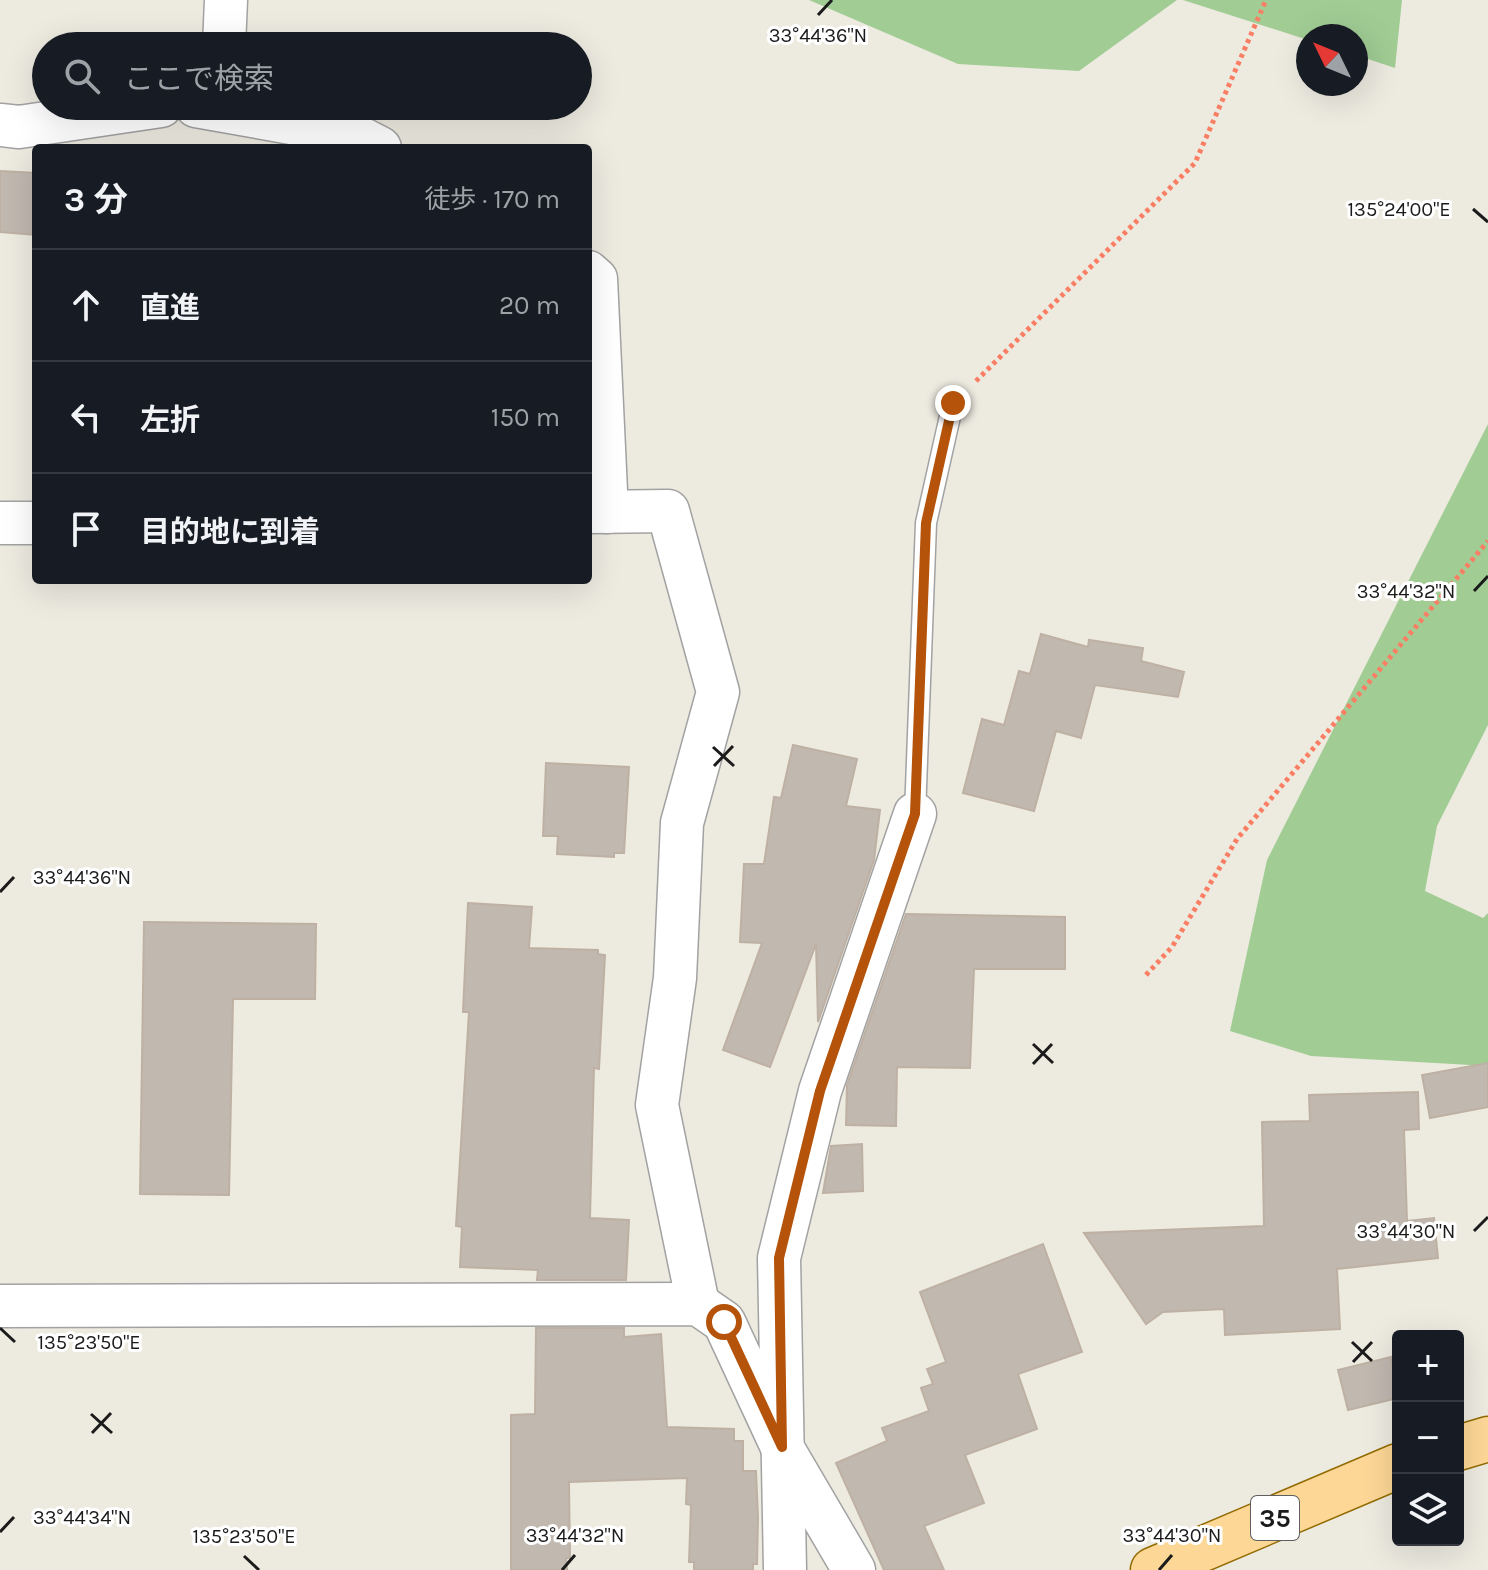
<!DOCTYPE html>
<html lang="ja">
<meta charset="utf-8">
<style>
:root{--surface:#171b24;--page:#242831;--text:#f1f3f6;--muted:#9ea1a6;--line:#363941}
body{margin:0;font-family:Karla,"Noto Sans JP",sans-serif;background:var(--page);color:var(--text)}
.controls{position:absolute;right:24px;bottom:24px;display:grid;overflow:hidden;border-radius:8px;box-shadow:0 8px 32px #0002}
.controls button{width:72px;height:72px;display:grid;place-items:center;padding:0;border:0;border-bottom:2px solid var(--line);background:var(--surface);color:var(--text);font:40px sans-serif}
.compass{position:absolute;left:1296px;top:24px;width:72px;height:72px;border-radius:50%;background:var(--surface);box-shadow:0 8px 32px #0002;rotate:313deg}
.stop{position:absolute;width:24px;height:24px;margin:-18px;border:6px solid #b45309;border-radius:50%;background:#fff}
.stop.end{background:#b45309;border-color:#fff;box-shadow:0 2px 8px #0008}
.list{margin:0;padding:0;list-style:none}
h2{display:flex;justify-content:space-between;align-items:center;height:104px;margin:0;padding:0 32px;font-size:34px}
h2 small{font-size:26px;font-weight:400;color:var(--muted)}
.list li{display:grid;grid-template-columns:52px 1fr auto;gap:24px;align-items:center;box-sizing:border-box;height:112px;padding:0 32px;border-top:2px solid var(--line)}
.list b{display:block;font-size:30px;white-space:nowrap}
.list em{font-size:26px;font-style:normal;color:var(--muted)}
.icon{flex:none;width:44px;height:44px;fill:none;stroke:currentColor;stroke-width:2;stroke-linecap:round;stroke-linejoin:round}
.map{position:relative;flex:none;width:1488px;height:1570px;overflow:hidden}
.search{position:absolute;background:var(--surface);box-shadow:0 8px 32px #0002;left:32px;top:32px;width:560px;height:88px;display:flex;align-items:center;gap:20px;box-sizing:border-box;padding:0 28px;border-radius:44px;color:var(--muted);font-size:30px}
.panel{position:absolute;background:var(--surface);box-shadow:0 8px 32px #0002;left:32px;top:144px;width:560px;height:440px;border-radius:8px}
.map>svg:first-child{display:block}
.forest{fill:#a1cd94}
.building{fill:#c1b8b0;stroke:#beb1a3;stroke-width:2}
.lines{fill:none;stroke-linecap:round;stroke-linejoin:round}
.lane-casing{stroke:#a2a2a2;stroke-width:23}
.street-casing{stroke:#a2a2a2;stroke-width:45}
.primary-casing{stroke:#926b00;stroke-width:47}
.path{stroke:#fa7e64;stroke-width:5;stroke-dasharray:4 4;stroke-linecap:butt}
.lane{stroke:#fff;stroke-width:20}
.street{stroke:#fff;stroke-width:42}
.primary{stroke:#fcd796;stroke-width:44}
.route{stroke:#b45309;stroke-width:10}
.ticks{fill:none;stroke:#1b1b1b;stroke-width:3}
.labels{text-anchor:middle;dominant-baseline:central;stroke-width:6;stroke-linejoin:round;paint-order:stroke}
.shield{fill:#fff;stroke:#5f5f5f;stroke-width:2}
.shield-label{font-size:26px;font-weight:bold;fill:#1b1b1b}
.ticks-label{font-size:20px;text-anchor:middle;fill:#1b1b1b;stroke:#fff;stroke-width:6;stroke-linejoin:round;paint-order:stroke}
</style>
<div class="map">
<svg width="1488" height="1570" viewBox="0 0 1488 1570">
<rect width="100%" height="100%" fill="#edeae0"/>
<!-- forest -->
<g class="forest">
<polygon points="809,0 1177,0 1079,71 958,64"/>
<polygon points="1183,0 1402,0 1395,68 1356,55 1356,36 1308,36 1308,40"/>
<polygon points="1488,424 1488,725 1437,826 1425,891 1483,918 1488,913 1488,1066 1311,1056 1230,1031 1267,860"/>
</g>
<!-- building -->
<g class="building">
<polygon points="0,171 36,173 36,235 0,232"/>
<polygon points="1041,634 1088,647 1089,640 1143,648 1141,661 1184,672 1178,697 1095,685 1081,738 1056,731 1034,811 963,793 982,719 1004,725 1019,671 1030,674"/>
<polygon points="793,745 857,759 846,806 880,810 874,860 818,1022 816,944 770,1067 723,1050 762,943 740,942 744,864 764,864 774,797 781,798"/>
<polygon points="546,763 629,767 624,853 614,853 614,857 557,854 558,836 543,836"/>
<polygon points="468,903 532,907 529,948 598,950 598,954 605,955 599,1069 594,1068 590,1218 629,1220 626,1280 537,1280 538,1270 460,1267 462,1227 456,1226 469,1012 463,1012"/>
<polygon points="906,914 1065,917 1065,969 974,969 970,1068 897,1067 896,1126 846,1125 847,1085"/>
<polygon points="144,922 316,924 315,999 233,999 229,1195 140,1194"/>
<polygon points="1488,1063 1488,1107 1430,1118 1422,1075"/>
<polygon points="1418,1092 1419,1129 1404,1130 1407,1221 1434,1218 1438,1258 1337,1269 1340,1329 1225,1335 1224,1309 1163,1312 1146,1324 1084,1233 1264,1226 1262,1122 1310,1121 1309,1095"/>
<polygon points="862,1144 863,1191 823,1193 831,1146"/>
<polygon points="1043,1244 1082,1352 1018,1374 1037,1429 965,1455 984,1503 924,1526 944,1570 884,1570 836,1463 887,1441 882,1428 929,1411 921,1388 933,1384 927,1369 946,1362 920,1292"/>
<polygon points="536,1328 624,1328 624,1337 661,1334 667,1427 734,1429 734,1441 743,1441 743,1471 756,1471 758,1517 757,1564 753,1564 753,1570 694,1570 694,1562 689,1562 691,1505 686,1504 687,1478 569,1482 570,1558 566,1558 567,1570 511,1570 511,1415 535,1414"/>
<polygon points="1391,1357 1398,1398 1348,1410 1338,1370"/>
</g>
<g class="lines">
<!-- lane casing -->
<g class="lane-casing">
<polyline id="lane" points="915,814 926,523 953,403"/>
</g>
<!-- street casing -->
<g class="street-casing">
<g id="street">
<polyline points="224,46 226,0"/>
<polyline points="196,106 353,134 380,148"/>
<polyline points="0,125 19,127 161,106"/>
<polyline points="588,272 596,279 607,512"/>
<polyline points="588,512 668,511 718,692 682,823 675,978 657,1105 698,1304"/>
<polyline points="0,523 36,523"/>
<polyline points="0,1306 698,1304 724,1322 782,1447 854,1570"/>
<polyline points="785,1570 779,1258 820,1091 915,814"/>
</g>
</g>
<!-- primary casing -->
<g class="primary-casing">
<g id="primary">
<polyline points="1458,1448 1488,1439"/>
<polyline points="1153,1570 1398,1466"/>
</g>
</g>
<!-- path -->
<g class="path">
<polyline points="976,381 1195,163 1266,0"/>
<polyline points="1146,975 1172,947 1237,839 1488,541"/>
</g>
<!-- lane -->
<use href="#lane" class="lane"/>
<!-- street -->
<use href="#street" class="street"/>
<!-- primary -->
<use href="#primary" class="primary"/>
</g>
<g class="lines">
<!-- route -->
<polyline class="route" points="724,1322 782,1447 779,1258 820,1091 915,814 926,523 953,403"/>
</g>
<!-- ticks -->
<path class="ticks" d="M818,15L832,0M1473,209L1488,222M1474,591L1488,576M713,747L734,766M714,766L733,746M0,892L14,877M1033,1044L1053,1063M1033,1064L1052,1044M1474,1231L1488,1217M0,1328L15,1342M1352,1342L1372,1361M1353,1362L1372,1342M91,1414L112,1433M92,1433L111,1413M0,1532L14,1517M244,1556L259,1570M562,1570L575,1555M1159,1570L1172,1555"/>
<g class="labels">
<!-- shield labels -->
<rect class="shield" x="1251" y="1496" width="48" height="44" rx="6"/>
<g class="shield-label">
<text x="1275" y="1518">35</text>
</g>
</g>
<g class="ticks-label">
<text x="818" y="42">33°44'36"N</text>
<text x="1399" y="216">135°24'00"E</text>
<text x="1406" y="598">33°44'32"N</text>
<text x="82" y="884">33°44'36"N</text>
<text x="1406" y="1238">33°44'30"N</text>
<text x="89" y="1349">135°23'50"E</text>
<text x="82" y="1524">33°44'34"N</text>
<text x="575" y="1542">33°44'32"N</text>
<text x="1172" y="1542">33°44'30"N</text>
<text x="244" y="1543">135°23'50"E</text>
</g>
</svg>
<div class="controls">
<button>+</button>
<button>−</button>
<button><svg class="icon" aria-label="layers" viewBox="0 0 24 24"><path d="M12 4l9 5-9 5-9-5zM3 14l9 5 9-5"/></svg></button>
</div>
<svg class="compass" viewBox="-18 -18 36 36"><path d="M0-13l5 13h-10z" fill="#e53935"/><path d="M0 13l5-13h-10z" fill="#9ea1a6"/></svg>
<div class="stop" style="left:724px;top:1322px"></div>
<div class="stop end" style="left:953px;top:403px"></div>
<div class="search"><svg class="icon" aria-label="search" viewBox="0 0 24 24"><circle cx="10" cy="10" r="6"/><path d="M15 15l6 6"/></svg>ここで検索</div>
<section class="panel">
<h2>3 分<small>徒歩 · 170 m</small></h2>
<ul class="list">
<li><svg class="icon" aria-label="ahead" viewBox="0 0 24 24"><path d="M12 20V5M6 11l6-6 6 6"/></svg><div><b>直進</b></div><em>20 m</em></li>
<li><svg class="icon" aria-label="left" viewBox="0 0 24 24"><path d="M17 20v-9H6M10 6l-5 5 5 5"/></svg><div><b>左折</b></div><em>150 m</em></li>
<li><svg class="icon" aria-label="arrive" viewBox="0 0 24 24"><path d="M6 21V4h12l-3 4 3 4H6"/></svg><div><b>目的地に到着</b></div></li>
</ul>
</section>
</div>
